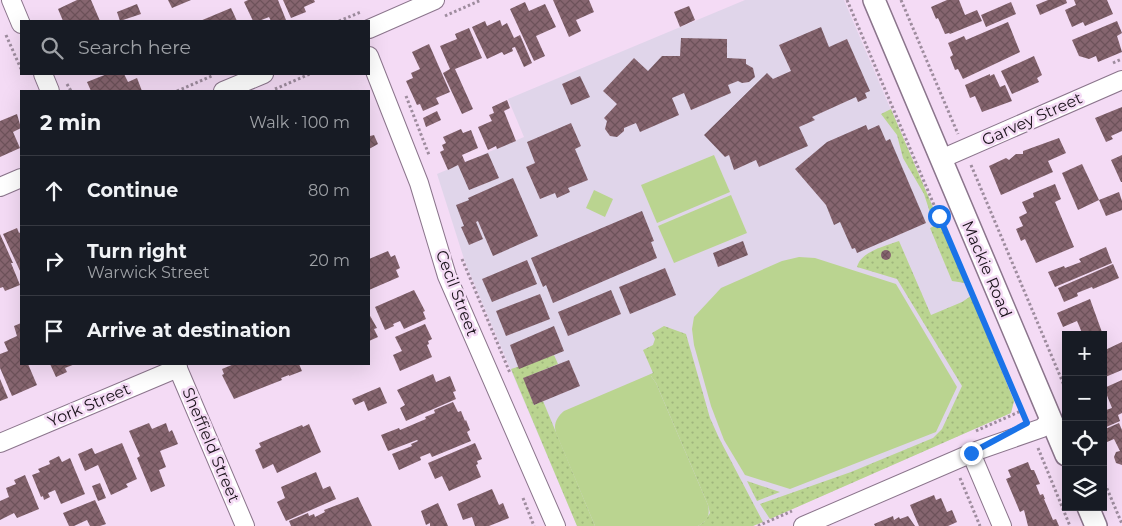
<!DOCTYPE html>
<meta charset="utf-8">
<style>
:root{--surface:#171b24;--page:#242831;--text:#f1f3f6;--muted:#9ea1a6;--line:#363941}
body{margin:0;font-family:Montserrat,sans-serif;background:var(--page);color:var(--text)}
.controls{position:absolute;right:15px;bottom:15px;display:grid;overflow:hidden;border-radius:0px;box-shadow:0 5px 20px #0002}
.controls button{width:45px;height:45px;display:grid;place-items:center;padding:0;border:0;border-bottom:1px solid var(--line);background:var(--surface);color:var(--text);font:25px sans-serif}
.stop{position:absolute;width:15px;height:15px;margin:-11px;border:4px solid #1a73e8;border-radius:50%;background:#fff}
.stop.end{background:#1a73e8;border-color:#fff;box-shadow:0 1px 5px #0008}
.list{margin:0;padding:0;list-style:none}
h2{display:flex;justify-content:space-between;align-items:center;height:65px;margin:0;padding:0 20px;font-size:21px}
h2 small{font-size:16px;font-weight:400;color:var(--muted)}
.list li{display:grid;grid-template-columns:32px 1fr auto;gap:15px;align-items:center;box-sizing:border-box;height:70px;padding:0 20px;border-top:1px solid var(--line)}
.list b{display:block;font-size:19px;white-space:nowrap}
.list p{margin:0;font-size:16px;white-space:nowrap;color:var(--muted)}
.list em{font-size:16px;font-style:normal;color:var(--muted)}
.icon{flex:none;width:28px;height:28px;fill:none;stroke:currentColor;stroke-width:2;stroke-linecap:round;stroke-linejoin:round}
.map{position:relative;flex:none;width:1122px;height:526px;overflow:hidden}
.search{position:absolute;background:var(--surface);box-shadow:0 5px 20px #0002;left:20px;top:20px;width:350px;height:55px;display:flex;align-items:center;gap:12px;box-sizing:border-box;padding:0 18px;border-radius:0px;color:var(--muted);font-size:19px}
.panel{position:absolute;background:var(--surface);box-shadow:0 5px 20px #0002;left:20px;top:90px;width:350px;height:275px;border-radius:0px}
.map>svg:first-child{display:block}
.education{fill:#e0d5ea}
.grass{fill:url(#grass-dots)}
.green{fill:#bad490}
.building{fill:url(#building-cross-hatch)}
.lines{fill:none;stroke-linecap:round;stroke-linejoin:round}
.minor-casing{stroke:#8b758c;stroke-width:20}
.tertiary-casing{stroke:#8b758c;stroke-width:24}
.path{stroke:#9e8c9e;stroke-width:3;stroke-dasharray:2.5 2.5;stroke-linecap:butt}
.minor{stroke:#fff;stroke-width:18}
.tertiary{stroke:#fff;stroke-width:21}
.route{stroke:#1a73e8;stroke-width:6}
.labels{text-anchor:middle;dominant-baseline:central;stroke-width:5;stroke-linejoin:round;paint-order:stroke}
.street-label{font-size:16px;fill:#1a121a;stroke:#f4dbf5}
</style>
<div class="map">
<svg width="1122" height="526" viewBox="0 0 1122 526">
<defs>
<pattern id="grass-dots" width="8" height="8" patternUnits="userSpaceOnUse" patternTransform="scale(1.25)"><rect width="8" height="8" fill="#bad490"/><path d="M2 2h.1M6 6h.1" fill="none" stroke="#9fb57c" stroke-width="1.8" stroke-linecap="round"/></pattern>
<pattern id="building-cross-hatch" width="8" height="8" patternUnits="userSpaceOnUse" patternTransform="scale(1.25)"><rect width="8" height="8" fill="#86656f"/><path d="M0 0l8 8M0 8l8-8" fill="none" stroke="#6d525a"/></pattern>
</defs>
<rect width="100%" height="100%" fill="#f4dbf5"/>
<!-- education -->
<polygon class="education" points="745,0 844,0 965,283 1014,401 1011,413 753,526 577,526 465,262 437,174 524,137 508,99"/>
<!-- grass -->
<g class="grass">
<polygon points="891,109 938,219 933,222 924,194 903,158 897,135 881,114"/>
<polygon points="940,223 965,283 952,281 930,228"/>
<path d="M899,241L931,315L962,302L971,296L1014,401L1011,413L770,519L760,504L851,472L933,438L942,429L962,386L897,279L857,267C861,251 886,246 899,241Z"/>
<polygon points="664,326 686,334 710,418 719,438 763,522 753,526 698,526 704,522 710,513 708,505 656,383 651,376 646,376 653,373 643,350 653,345 655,339 652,333"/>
<polygon points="554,355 558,364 524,378 534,405 543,401 595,526 577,526 511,369"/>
<polygon points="747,481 780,492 757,501"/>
</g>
<!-- green -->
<g class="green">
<polygon points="714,155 730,192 657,223 641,185"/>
<polygon points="594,190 613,199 605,217 586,208"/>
<polygon points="731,195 747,233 674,263 658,226"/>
<polygon points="799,257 815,258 896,284 957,387 936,432 790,489 745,475 724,440 711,406 694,345 692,329 694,317 721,288 782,261"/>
<path d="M646,376H651L656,383L708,505C710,516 708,520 698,526H595L556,433C553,424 557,417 564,411Z"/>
</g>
<!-- building -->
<g class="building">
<polygon points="77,0 91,0 100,21 68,21 67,20 63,21 58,9"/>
<polygon points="168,0 191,0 172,8"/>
<polygon points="248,0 278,0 286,20 271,21 269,17 259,21 253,21 244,2"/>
<polygon points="283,0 314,0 315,2 304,7 306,12 291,18"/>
<polygon points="553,0 589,0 594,12 576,20 581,31 569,37"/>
<polygon points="947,0 959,0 965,15 977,10 982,21 950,34 949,33 945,34 938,18 936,19 931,7"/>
<polygon points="1048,0 1066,0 1067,3 1040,15 1036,5"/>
<polygon points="1074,0 1107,0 1113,14 1085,26 1083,22 1072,27 1065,10 1076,5"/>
<polygon points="525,2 529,11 545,4 556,27 536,36 545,56 534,61 510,9"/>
<polygon points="1011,2 1016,14 986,27 981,15"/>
<polygon points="137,4 141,14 120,21 117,12"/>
<polygon points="689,6 695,20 680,27 674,12"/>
<polygon points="231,8 237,21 200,21"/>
<polygon points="500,20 502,26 507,23 514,38 520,35 532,63 524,67 515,47 512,48 513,51 504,55 502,52 487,59 472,27 485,21 487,26"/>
<polygon points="1117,21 1122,33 1117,36 1122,52 1098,62 1096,56 1089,59 1079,56 1072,40"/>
<polygon points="1008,22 1020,52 963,79 958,69 955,70 950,57 953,55 948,43 964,36 966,40"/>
<polygon points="821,27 829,47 847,39 870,91 865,93 867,98 858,102 856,97 812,117 815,120 799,127 808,146 759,167 756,160 734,170 729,155 725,157 704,135 767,73 773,79 791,71 779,45"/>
<polygon points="469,28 482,58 455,69 473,109 462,114 443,73 450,69 440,46 457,39 455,34"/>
<polygon points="681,38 727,39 727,58 746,59 746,64 753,68 755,77 749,82 742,83 738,81 728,85 731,93 691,110 684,93 672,98 679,115 640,132 636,123 624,128 624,131 617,137 610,136 605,129 607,121 604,118 617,104 603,91 634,58 648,71 662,56 680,56"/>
<polygon points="429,44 450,92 436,98 439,104 423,111 420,104 417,105 406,81 413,78 411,73 420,69 412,52"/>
<polygon points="1034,56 1042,75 1037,78 1039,82 1012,94 1001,71"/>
<polygon points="107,74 124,74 128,82 137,78 142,91 91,91 87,82"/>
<polygon points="990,74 990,76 994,74 1000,87 1005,85 1012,101 982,112 975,96 970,98 965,85"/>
<polygon points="580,76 590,97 571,105 562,84"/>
<polygon points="507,100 510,108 504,111 516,141 497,149 496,146 488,150 478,127 492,121 489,115 494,113 492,107"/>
<polygon points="1122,107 1122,131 1111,136 1113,139 1106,142 1095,118"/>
<polygon points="437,111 441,120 426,127 423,118"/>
<polygon points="17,114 21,128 13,132 20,148 0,157 0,121"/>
<polygon points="571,123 581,146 575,149 588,180 568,188 570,192 557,198 555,193 540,199 526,167 535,163 527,142"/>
<polygon points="866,125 868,130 879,125 886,141 890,139 926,223 857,253 855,248 852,249 840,222 834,225 826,205 795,169 827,142"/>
<polygon points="461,129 463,133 471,130 478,148 462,155 465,162 488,153 499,178 469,190 458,165 448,170 440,152 444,150 442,145 446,143 443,137"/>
<polygon points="369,132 370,136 374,135 378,144 369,149"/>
<polygon points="1059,138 1066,153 1048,161 1053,172 1001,195 989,166 1006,158 1009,160 1016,154 1023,154 1023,151"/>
<polygon points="1122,155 1122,182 1121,182 1111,160"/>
<polygon points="1082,164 1099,200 1078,210 1062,173"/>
<polygon points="513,178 538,236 493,256 478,221 476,222 483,239 469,245 461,227 464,226 456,205 469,200 468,198"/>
<polygon points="1055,184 1061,199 1055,202 1074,247 1036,263 1025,239 1021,241 1016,229 1023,226 1019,217 1027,213 1022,202 1034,197 1033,193"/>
<polygon points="1119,192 1122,201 1122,210 1106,216 1099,200"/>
<polygon points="642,211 654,241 651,242 657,258 553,303 546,285 543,287 531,258"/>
<polygon points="17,228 19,233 21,232 21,273 3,234"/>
<polygon points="0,234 13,263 11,263 20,285 5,291 3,287 0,288"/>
<polygon points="743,241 748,255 718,267 713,253"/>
<polygon points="1106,247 1112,263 1055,287 1048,272 1064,266 1065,268 1081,262 1079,259"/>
<circle cx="886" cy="255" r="5"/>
<polygon points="388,251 391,257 395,255 400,268 396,270 399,277 369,290 369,259"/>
<polygon points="527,260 537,284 492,302 482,279"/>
<polygon points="1113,264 1119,278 1093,289 1092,287 1077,293 1078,296 1064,302 1058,288"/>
<polygon points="665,268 676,295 630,314 619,287"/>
<polygon points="414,290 425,311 423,312 426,319 404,329 400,321 393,324 394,326 385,330 375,307"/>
<polygon points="611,290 621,314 568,336 558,312"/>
<polygon points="540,294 550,319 506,336 496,311"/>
<polygon points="1090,299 1103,335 1083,335 1077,321 1063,327 1057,313"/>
<polygon points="369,314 377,328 374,329 378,337 369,341"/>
<polygon points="21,323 21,364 28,364 37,385 12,396 0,368 0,354 8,351 4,342 17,336 14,326"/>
<polygon points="425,324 432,339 428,341 429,344 427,345 432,357 400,371 393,355 402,351 395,337"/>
<polygon points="554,326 564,351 519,369 510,345"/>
<polygon points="1122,342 1122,370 1103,378 1103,351"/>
<polygon points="569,360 580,386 534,405 523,378"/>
<polygon points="50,364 75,364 65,368 67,372 56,377"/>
<polygon points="234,364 299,364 302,371 289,376 289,375 281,378 282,380 234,399 222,375 224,374 222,369"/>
<polygon points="433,374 436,382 450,376 456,391 453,392 456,399 406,421 400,408 405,405 397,390"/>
<polygon points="0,379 8,398 0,401"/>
<polygon points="1122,380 1122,413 1118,415 1120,421 1104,428 1103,411 1112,408 1104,388"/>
<polygon points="380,387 387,403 368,411 364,401 355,405 352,399"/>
<polygon points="453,402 458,412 461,411 465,421 466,420 470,430 467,432 471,441 432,457 430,453 420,457 421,460 399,470 392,454 412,446 411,444 418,441 417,440 388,451 381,435 399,428 400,430 426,419 425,417 435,413 434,410"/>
<polygon points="149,423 152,429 166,423 169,432 172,430 178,444 160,451 166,467 159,470 165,486 151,492 137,458 140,456 129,431"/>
<polygon points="1119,423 1122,430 1122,465 1116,463 1114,457 1116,452 1120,451 1114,439 1107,442 1103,432 1103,430"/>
<polygon points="309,424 321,452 277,473 273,464 263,469 255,450 261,447 259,443 302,425 303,427"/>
<polygon points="122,443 137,479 126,484 128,487 111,495 98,465 85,471 78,454 92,448 95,454"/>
<polygon points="475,443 482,459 477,461 478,464 476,465 481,477 449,491 442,476 435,479 428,463"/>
<polygon points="59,456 62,462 70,458 85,494 61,504 55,490 48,493 50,497 44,500 43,496 41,497 32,475 40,472 38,469 50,464 49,461"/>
<polygon points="1028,462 1031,470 1034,470 1040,484 1036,485 1040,495 1043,494 1045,499 1044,499 1053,520 1056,519 1059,526 1028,526 1024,510 1020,512 1006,479 1011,477 1008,470"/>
<polygon points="316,472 323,489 330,486 336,499 286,521 277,502 285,498 281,487"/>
<polygon points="25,475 39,509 17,518 14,513 0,520 0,501 9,497 6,488 16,484 14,480"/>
<polygon points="100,483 106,498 98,501 92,486"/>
<polygon points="492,489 499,505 503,503 509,518 489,526 475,526 472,517 463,520 457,504"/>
<polygon points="934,495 936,500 941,498 947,512 952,510 957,522 948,526 919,526 910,505"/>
<polygon points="358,497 372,526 291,526 289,521 308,513 309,516 314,514 315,517 325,512 324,510"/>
<polygon points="95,500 106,524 100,526 90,526 87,520 74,526 69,526 63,513"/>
<polygon points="438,503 448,526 430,526 430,523 426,525 421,511"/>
<polygon points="893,516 894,520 899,517 900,519 908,516 915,526 875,526 874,524"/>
</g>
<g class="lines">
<!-- minor casing -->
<g class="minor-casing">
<g id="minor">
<polyline points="11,0 21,24"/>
<polyline points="369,29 435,0"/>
<polyline points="369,56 419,183 447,276 556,526"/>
<polyline points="43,74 50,91"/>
<polyline points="223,91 264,74"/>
<polyline points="941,159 1122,80"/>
<polyline points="0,187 21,178"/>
<polyline points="176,364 245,526"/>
<polyline points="0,443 178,368"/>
<polyline points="971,453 1002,526"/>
<polyline points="803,526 979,450 1042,428 1051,419"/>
</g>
</g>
<!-- tertiary casing -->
<g class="tertiary-casing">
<g id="tertiary">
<polyline points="874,0 1066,455"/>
<polyline points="1088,507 1096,526"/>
</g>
</g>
<!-- path -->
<g class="path">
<polyline points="847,0 1024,417"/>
<polyline points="901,0 958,134"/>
<polyline points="445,16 481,0"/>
<polyline points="339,21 361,12"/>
<polyline points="6,35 21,69"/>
<polyline points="1113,63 1122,59"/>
<polyline points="67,84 71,91"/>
<polyline points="275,89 310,74"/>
<polyline points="177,91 212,76"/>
<polyline points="406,96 429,155"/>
<polyline points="971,165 1066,390"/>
<polyline points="462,259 510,373"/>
<polyline points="976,431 1021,411"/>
<polyline points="1038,448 1070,526"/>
<polyline points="960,478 980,526"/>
<polyline points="1103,479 1122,524"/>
<polyline points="523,498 534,526"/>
<polyline points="758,526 792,511"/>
</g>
<!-- minor -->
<use href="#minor" class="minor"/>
<!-- tertiary -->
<use href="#tertiary" class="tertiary"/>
</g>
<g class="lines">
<!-- route -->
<polyline class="route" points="939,216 1027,423 971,453"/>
</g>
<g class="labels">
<!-- street labels -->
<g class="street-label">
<text transform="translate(1032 119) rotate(-24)">Garvey Street</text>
<text transform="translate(987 269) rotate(67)">Mackie Road</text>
<text transform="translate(457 293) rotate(69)">Cecil Street</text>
<text transform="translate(89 405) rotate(-23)">York Street</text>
<text transform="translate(211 445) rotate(67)">Sheffield Street</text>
</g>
</g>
</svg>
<div class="controls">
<button>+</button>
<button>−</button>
<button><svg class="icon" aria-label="locate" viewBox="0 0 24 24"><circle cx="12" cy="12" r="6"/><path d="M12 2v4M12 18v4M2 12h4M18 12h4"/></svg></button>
<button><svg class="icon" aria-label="layers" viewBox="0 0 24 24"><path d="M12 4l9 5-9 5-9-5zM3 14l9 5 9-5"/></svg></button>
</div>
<div class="stop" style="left:939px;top:216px"></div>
<div class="stop end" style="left:971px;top:453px"></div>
<div class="search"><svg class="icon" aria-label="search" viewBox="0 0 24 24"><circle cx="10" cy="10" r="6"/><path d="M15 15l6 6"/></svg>Search here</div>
<section class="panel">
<h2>2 min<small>Walk · 100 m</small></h2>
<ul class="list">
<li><svg class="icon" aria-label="ahead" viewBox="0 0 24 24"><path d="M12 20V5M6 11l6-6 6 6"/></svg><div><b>Continue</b></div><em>80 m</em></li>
<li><svg class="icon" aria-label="right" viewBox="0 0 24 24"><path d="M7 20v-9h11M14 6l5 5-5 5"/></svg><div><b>Turn right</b><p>Warwick Street</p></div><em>20 m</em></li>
<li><svg class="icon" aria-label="arrive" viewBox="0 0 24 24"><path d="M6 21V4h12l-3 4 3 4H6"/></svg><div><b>Arrive at destination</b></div></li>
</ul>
</section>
</div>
